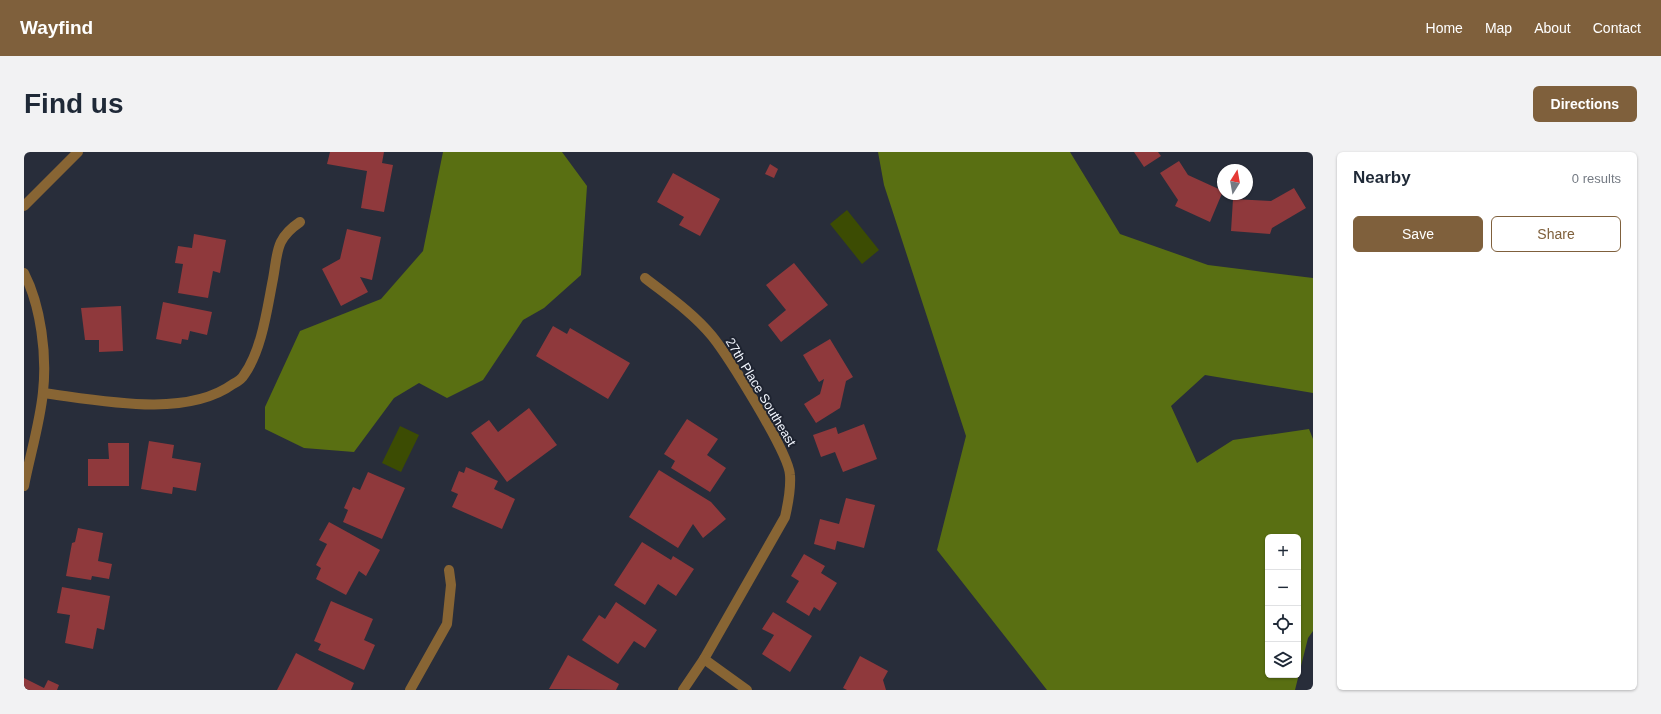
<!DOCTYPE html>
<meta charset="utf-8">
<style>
:root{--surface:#fff;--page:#f2f2f3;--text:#1f2937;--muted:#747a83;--line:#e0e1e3;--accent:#7f603c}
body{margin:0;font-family:Arial,sans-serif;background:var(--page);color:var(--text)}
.controls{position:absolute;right:12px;bottom:12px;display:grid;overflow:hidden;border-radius:6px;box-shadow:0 1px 3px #0004}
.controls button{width:36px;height:36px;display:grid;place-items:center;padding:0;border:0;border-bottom:1px solid var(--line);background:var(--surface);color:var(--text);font:20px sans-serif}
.compass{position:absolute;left:1193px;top:12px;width:36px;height:36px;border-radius:50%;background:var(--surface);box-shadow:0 1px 3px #0004;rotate:11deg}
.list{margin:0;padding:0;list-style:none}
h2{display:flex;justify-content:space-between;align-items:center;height:52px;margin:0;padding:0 16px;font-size:17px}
h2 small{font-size:13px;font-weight:400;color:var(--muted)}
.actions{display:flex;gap:8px;padding:12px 16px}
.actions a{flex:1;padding:9px 0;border:1px solid var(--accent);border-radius:6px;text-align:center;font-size:14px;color:var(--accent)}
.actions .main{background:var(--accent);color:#fff}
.icon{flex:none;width:22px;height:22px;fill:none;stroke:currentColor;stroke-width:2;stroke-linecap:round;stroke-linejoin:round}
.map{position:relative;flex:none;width:1289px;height:538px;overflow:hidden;border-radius:6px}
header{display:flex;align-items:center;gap:24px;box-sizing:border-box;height:56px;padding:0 20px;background:var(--accent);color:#fff}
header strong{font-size:19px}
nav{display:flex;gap:22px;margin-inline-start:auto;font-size:14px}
.intro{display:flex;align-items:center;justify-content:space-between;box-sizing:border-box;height:96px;padding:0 24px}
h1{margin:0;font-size:28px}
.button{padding:10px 18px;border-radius:6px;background:var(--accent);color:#fff;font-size:14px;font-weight:700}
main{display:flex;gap:24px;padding:0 24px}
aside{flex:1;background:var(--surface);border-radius:6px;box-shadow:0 1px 3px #0004}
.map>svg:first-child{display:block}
.green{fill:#3c4c03}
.forest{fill:#596f12;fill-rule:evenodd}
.building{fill:#8f393c}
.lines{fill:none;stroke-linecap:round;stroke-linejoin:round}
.minor{stroke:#886534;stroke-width:10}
.labels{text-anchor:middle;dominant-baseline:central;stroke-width:4;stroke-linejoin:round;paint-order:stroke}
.street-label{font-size:13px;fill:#f1f5fd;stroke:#1e2330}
</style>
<header>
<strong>Wayfind</strong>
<nav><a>Home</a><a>Map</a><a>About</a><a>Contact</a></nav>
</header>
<div class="intro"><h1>Find us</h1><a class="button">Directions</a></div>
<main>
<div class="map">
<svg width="1289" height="538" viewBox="0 0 1289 538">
<rect width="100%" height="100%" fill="#282d3a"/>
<!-- green -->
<g class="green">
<polygon points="823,58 855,98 838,112 806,72"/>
<polygon points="376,274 395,283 377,320 358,311"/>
</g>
<!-- forest -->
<g class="forest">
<polygon points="419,0 538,0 563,34 557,123 520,156 499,168 459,228 423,246 395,231 370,246 330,300 280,296 241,277 241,255 276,179 357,147 399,99"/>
<path d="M854,0H1046L1096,82L1184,113L1289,126V241L1181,223L1147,254L1173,311L1209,288L1285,277L1289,287V479L1284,486L1271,538H1023L913,398L942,284L860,33ZM1244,385H1274V523H1244Z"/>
</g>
<!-- building -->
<g class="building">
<polygon points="306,0 360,0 358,11 369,13 360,60 337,56 343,19 303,12"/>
<polygon points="1110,0 1134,0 1137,4 1120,15"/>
<polygon points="1155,9 1164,23 1199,39 1186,70 1151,54 1154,48 1136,21"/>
<polygon points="746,12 754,17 750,26 741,22"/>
<polygon points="649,21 696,47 676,84 655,73 660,65 633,50"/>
<polygon points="1270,36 1282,56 1248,76 1246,82 1207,79 1209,47 1247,49"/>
<polygon points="323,77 357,85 348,128 336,125 344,140 317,154 298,117 316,107"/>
<polygon points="170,82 202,88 196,121 189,119 184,146 154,141 159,112 151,111 154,94 168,96"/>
<polygon points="770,111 804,153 757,190 744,173 762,158 742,133"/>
<polygon points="139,150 188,160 183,183 166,179 164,188 158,187 157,192 132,187"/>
<polygon points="97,154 99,199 75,200 75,188 61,188 57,156"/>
<polygon points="529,174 543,182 546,176 606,211 584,247 512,204"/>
<polygon points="806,187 829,225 822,229 816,256 792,271 780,252 796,242 800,227 795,230 779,203"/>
<polygon points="505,256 533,293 483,330 447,281 465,268 474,280"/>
<polygon points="663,267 694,287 683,303 702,316 686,340 647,316 651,309 640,302"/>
<polygon points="840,272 853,307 819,320 811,300 797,305 789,283 812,275 814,282"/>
<polygon points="125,289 150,293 148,306 177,311 172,339 149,335 148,342 117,337"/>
<polygon points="84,291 105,291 105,334 64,334 64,307 85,307"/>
<polygon points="442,315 474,329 470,337 491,347 478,377 428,355 434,342 427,339 435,319 440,321"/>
<polygon points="635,318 687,350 702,367 679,386 669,372 654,396 605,365"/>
<polygon points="344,320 381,336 358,387 319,370 324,358 320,356 329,335 336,338"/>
<polygon points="822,346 851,353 840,396 813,389 811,398 790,392 796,367 815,372"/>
<polygon points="305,370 356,398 342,424 335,419 322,443 292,427 297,416 292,413 303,392 295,388"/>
<polygon points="54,376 79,381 74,409 88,412 85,427 68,424 67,428 42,424 48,391 51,390"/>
<polygon points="618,390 647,408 649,404 670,417 652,444 634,432 621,453 590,433"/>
<polygon points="780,402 801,414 797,421 813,431 796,459 790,455 785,464 762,450 775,429 767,424"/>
<polygon points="38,435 86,444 80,478 73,476 69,497 41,491 46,463 33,461"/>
<polygon points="307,449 349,467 340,488 351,493 340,518 294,498 297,492 290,489"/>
<polygon points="592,450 633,478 621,496 610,489 594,512 558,488 575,463 581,467"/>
<polygon points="749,460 788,484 766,520 738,502 750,483 738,477"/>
<polygon points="272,501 330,531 327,538 253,538"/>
<polygon points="544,503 595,532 592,538 525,537"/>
<polygon points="836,504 864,519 859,528 862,538 823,538 819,536"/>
<polygon points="0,526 20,536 24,528 35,533 33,538 0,538"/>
</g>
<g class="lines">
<!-- minor -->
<g class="minor">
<polyline points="0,54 54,0"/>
<path d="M0,121C17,154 23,203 19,240C16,271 6,303 0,334"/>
<path d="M621,126C644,144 669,161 688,184C704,204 765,301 766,323C767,337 764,352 761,365L680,507L659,538"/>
<path d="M19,241C74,248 161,267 209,232C213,230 218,227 220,223C238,198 243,157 249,127C254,100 251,87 276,70"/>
<polyline points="680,507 723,538"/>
<polyline points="386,538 423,472 427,433 425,418"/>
</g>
</g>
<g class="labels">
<!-- street labels -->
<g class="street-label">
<text transform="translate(737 240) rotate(59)">27th Place Southeast</text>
</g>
</g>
</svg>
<div class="controls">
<button>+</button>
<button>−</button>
<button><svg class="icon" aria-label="locate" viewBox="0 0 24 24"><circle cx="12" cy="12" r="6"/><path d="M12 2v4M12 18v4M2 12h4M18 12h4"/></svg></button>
<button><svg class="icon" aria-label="layers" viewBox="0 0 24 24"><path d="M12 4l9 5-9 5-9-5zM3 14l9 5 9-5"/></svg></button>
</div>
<svg class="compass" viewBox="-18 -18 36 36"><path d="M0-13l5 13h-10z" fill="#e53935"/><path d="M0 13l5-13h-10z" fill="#747a83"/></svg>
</div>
<aside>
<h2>Nearby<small>0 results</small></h2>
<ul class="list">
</ul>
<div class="actions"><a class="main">Save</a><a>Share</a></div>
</aside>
</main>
